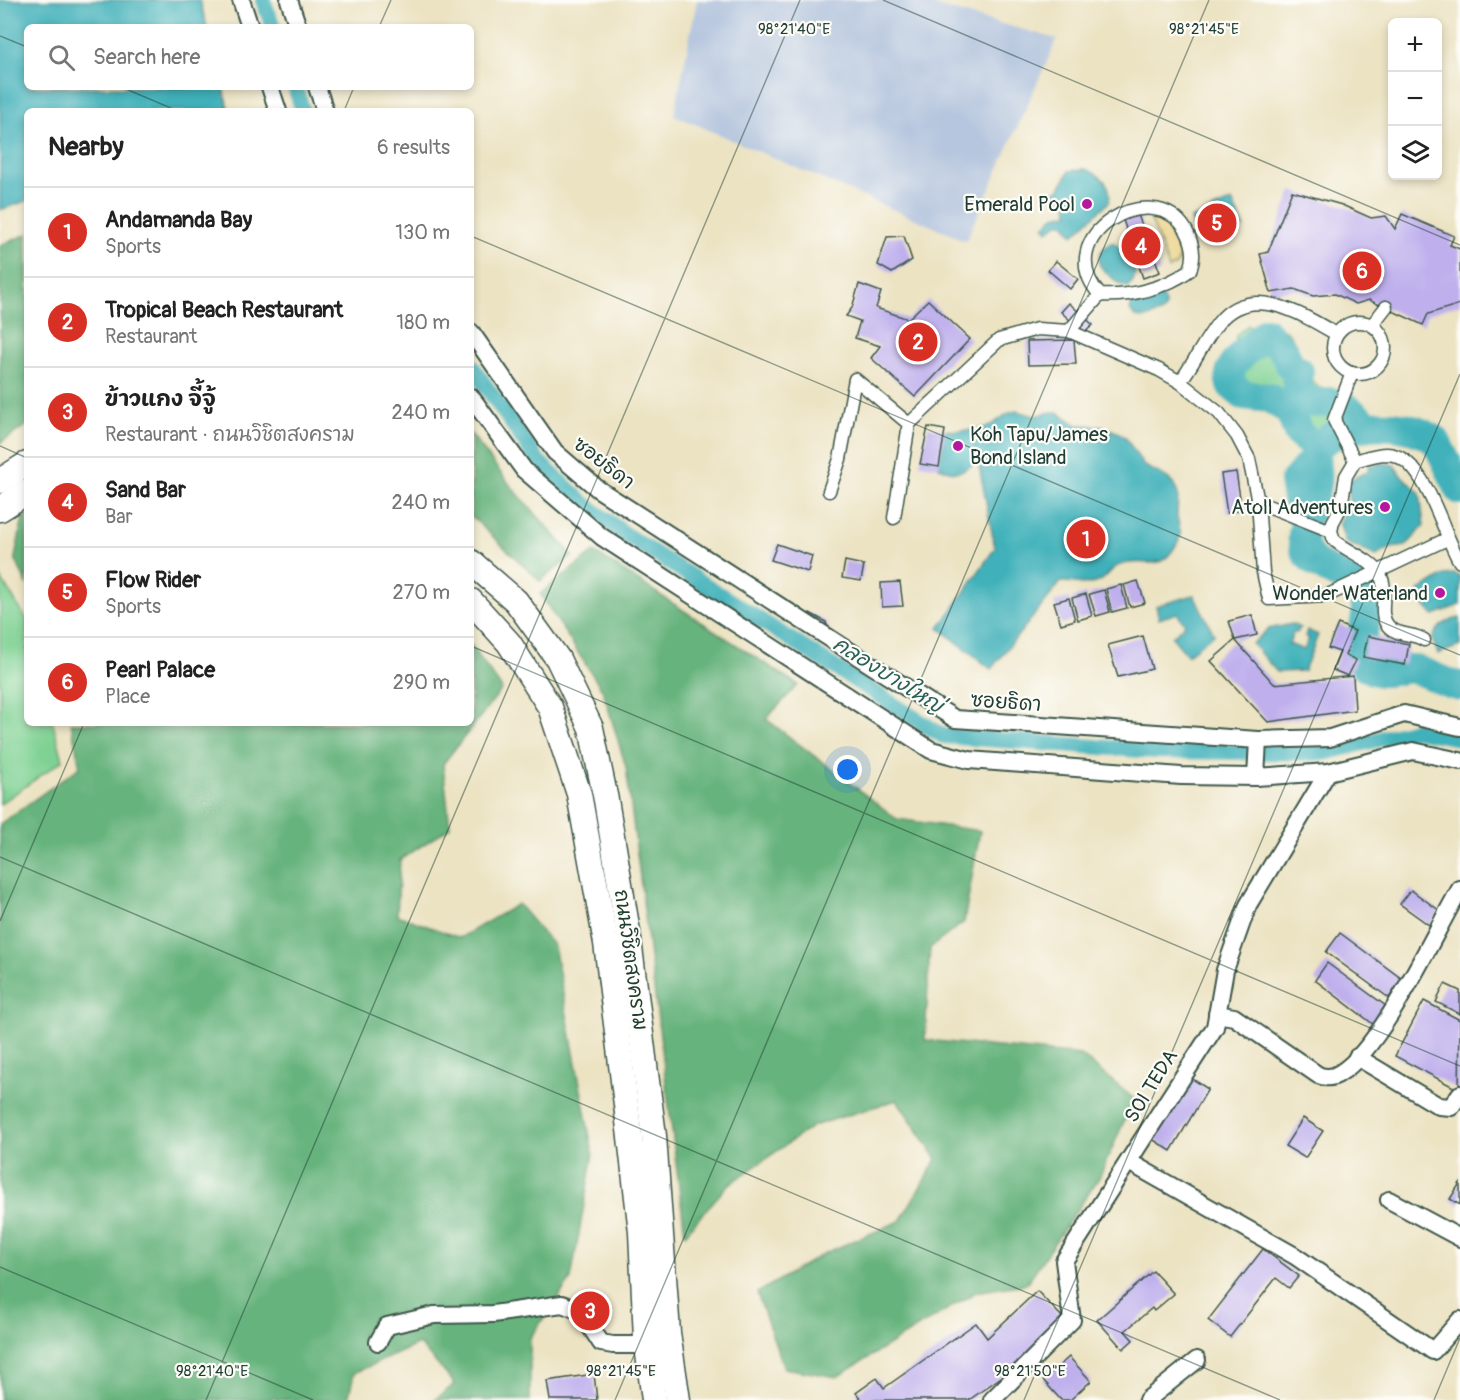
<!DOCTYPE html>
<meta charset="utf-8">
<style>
:root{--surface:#fff;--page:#f2f2f2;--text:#222;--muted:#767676;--line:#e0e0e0;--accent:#d93025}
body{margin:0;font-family:Pangolin,"Playpen Sans Thai",sans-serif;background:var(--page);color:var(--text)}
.controls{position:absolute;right:18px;top:18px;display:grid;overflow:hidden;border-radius:9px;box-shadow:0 3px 9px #0003}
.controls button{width:54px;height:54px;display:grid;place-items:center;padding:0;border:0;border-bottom:2px solid var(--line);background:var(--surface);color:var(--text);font:30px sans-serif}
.you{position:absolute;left:848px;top:770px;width:21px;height:21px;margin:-15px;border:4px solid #fff;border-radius:50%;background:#1a73e8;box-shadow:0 0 0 9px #1a73e833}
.badge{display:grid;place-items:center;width:39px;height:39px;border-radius:50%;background:var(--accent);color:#fff;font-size:20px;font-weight:700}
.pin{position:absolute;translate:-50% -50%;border:3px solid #fff;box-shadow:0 2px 6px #0006}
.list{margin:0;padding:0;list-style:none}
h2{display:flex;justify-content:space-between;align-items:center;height:78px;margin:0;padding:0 24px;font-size:26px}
h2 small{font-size:20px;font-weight:400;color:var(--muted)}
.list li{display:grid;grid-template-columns:39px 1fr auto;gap:18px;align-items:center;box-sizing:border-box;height:90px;padding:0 24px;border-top:2px solid var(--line)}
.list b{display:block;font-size:22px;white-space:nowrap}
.list p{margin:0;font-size:20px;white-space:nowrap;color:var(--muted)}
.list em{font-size:20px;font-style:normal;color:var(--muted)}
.icon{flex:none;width:33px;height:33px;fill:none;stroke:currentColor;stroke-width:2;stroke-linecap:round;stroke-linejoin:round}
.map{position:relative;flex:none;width:1460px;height:1400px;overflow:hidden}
.search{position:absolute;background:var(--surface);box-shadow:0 3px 9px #0003;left:24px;top:24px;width:450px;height:66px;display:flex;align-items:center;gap:15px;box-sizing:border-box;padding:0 21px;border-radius:9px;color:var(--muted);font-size:22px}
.panel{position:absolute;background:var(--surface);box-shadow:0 3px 9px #0003;left:24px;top:108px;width:450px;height:618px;border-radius:9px}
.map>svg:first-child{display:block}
.industrial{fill:#b6c6de}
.green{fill:#7ed193;stroke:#4e8764;stroke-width:1.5}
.forest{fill:#66b37d;stroke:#427858;stroke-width:1.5}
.sand{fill:#eeda9e;stroke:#868c69;stroke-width:1.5}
.water{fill:#41b1ba;stroke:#307777;stroke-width:1.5}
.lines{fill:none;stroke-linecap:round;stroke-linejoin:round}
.canal{stroke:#41b1ba;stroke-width:16}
.river{stroke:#41b1ba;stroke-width:30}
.building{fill:#bfb0ed}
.pedestrian-casing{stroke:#3e5649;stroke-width:15}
.minor-casing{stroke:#3e5649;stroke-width:20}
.secondary-casing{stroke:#3e5649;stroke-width:27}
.pedestrian{stroke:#fff;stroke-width:12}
.minor{stroke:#fff;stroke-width:16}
.secondary{stroke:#fff;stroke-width:24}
.ticks{fill:none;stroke:#1f3d34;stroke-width:1.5;stroke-opacity:0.45}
.poi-dot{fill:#b5179e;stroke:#fdfcf7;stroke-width:2}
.labels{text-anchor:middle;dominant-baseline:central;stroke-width:4.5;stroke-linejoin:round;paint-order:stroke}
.poi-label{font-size:20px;fill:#1f3d34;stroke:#fdfcf7;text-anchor:end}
.street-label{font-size:20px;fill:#1f3d34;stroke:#fdfcf7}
.water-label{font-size:21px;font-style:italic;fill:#29605c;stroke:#fdfcf7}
.ticks-label{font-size:15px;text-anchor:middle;fill:#1f3d34;stroke:#fdfcf7;stroke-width:4.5;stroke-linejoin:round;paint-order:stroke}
</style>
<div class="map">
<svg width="1460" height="1400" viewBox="0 0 1460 1400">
<rect width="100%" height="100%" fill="#fdfcf7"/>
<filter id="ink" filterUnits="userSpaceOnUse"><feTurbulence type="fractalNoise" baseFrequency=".0167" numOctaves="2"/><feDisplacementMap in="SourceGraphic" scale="12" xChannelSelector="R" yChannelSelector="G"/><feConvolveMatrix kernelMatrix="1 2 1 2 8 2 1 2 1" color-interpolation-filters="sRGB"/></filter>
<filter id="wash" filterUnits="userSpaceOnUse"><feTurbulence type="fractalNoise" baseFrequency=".008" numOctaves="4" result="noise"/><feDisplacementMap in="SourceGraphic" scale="24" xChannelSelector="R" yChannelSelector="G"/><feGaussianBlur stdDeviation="1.35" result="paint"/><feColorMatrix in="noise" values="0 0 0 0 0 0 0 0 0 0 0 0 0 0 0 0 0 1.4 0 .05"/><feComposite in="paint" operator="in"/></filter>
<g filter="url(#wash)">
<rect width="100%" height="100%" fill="#ece3c3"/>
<!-- industrial -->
<polygon class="industrial" points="697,0 915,0 1057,39 966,241 674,115"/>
<!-- green -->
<g class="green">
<path d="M1248,325L1266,332L1278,326C1296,334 1301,353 1300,371L1309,375L1317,386L1369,426L1331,437L1316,448L1298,433L1290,411C1278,405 1270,408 1257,407C1244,407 1232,400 1222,392L1219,377L1234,364L1236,335Z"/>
<polygon points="0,577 27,620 27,723 53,723 63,760 0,804"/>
</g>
<!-- forest -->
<g class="forest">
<polygon points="27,234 27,425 0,443 0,245"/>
<polygon points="471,434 510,485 573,556 540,581 471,516"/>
<polygon points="27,515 27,585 15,558 23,517"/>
<polygon points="594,552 798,685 766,719 897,819 980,831 964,922 930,948 925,1040 1081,1055 1134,1099 1099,1178 1026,1284 976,1292 837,1377 784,1368 757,1293 825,1253 900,1221 937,1159 897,1100 813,1126 727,1186 685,1234 626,767 603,691 540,594"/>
<polygon points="471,645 502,689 443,764 450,827 400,860 397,915 460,938 518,904 554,946 593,1154 571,1279 530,1338 530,1400 434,1400 455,1384 419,1344 354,1373 348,1400 278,1400 274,1398 266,1400 0,1400 0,824 80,767 71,723 471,723"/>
</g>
<!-- sand -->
<path class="sand" d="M1148,211L1160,212C1168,222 1168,229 1173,240C1178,250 1185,263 1169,269Z"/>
<!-- water -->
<g class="water">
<polygon points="0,0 200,0 207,27 27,27 27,87 223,87 229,111 27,111 27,201 0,210"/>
<path d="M1085,169C1101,175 1113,184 1109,202L1073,235L1064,223H1058L1048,231L1044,226L1054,216L1069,213L1065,196L1056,200L1053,191L1059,190L1069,171Z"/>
<polygon points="1232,201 1244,227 1201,243 1191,219"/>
<path d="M1111,242L1124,247C1131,260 1143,276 1127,287L1123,286C1105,273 1085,261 1111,242Z"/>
<path d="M1155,293L1162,296L1166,307L1163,312L1143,319L1134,316L1130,310C1133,296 1142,295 1155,293Z"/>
<path d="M1017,411L1035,416L1051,412H1058L1077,425L1103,426L1119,433L1126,438L1143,465L1168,478L1174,485L1178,494L1177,516L1181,535C1163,578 1148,556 1120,565C1110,568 1108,578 1098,582C1086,587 1073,581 1061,582L991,669L939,628L995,548L973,435L977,461C963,473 955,475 939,467L945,430C959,431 980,432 993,424C1002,418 1005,413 1017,411Z"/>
<polygon points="1383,463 1394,465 1400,474 1420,493 1424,526 1406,546 1391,548 1376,556 1345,542 1339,521 1349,504 1348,481 1368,471 1369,466"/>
<path d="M1455,574L1460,577V605L1434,615C1427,611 1419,599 1419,591L1444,575Z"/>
<polygon points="1194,595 1214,634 1187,655 1172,637 1185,624 1177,613 1159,619 1156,606"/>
<path d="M1460,618V646L1438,654L1432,639C1438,626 1446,620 1460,618Z"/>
<polygon points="1292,624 1300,628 1297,633 1294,632 1289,644 1304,650 1309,638 1305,636 1307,630 1318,635 1304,671 1277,672 1252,644 1268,629"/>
</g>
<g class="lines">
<!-- canal -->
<g class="canal">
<polyline points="263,0 273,27"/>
<polyline points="295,87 303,111"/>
<polyline points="471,365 538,461 583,503 629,537 943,736 1155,751 1324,753 1415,730 1460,738"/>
</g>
<!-- river -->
<g class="river">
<path d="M1316,448L1298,433L1290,411L1269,398L1243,395L1231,385C1223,362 1254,347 1266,332L1284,351L1290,365L1299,371C1296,378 1295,382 1299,389C1311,414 1322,396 1339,404C1349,408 1358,418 1367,424"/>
<path d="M1460,490L1436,441C1405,418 1343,421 1316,448C1314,461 1318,473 1316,485C1312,512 1287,544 1318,564C1334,575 1350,577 1362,595C1379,619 1337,665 1381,672C1392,674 1401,667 1413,669C1429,673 1443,683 1460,686"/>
<polyline points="1307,515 1297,499 1294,482 1314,459"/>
</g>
</g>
<g id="blocks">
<!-- building -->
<g class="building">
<polygon points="1292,191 1342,205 1371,218 1386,216 1395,229 1402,214 1454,236 1450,245 1460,249 1460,304 1428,314 1423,325 1369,300 1356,304 1335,294 1313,296 1294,289 1271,293 1260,254 1268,252"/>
<polygon points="1138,215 1160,272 1143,278 1123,220"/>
<polygon points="904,236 912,260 892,273 878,265 887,237"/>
<polygon points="1056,261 1078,279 1070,289 1048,270"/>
<polygon points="859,284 881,292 876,308 908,319 928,300 970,339 915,397 871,358 880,346 855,338 860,321 846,316 852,308"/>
<polygon points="1069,303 1093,325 1084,333 1061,312"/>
<polygon points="1074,340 1076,364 1028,365 1027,341"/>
<polygon points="928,427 945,430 939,467 920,464"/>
<polygon points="1236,472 1242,510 1227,513 1221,474"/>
<polygon points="777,544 812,556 808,572 771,560"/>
<polygon points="845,561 864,565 861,581 842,578"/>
<polygon points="1138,581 1145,603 1130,607 1124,585"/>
<polygon points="900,582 903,606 882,607 881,583"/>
<polygon points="1121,585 1127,608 1112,612 1106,589"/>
<polygon points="1104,590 1110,612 1096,616 1089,594"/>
<polygon points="1086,594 1092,616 1078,620 1072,598"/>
<polygon points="1069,598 1075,620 1061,624 1054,602"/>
<polygon points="810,613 826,622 829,632 807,617"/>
<polygon points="1252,615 1257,635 1235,640 1229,621"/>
<polygon points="1338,624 1355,631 1345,655 1356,660 1348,676 1333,670 1340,652 1328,648"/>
<polygon points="1143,636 1152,669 1118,677 1108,645"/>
<polygon points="1368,636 1409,644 1405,665 1363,657"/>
<polygon points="1235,640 1274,684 1353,676 1355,710 1268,722 1211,661"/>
<polygon points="1411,890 1440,911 1429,925 1400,904"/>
<polygon points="1340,933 1402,979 1389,998 1326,952"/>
<polygon points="1327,963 1390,1009 1377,1027 1315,980"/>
<polygon points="1445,984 1460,991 1460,1014 1436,1002"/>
<polygon points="1424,1001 1460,1020 1459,1090 1395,1056"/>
<polygon points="1191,1078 1208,1089 1171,1151 1152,1139"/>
<polygon points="1303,1118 1323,1131 1305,1158 1285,1146"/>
<polygon points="1460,1183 1460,1205 1450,1199"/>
<polygon points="1263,1249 1299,1276 1289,1288 1276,1278 1230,1337 1208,1320"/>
<polygon points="1153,1271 1174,1294 1154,1311 1152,1308 1125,1331 1133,1340 1123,1349 1097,1320"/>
<polygon points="1037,1291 1063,1318 1015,1367 969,1400 862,1400 856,1393 877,1378 884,1388 976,1323 987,1338"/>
<polygon points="1069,1357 1091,1381 1070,1400 1061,1400 1043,1380"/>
<polygon points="594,1374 597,1400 550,1400 547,1381"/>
</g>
</g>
</g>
<g filter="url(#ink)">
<use href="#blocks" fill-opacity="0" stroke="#3e5649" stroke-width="1.5"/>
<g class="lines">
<!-- pedestrian casing -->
<g class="pedestrian-casing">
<g id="pedestrian">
<circle cx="1359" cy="348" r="26"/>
<polyline points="1372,325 1386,307"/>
<path d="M1069,331L1100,295C1130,297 1166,288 1190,270C1196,256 1193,243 1186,230C1153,175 1048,236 1100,295"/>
<polyline points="1352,373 1334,420 1355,461"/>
<path d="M1180,382C1194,363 1204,341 1218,323C1250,282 1302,314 1336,334"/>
<polyline points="829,491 840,459 855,379 909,424 999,340 1037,329 1069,331 1159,370 1180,382 1219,413 1237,436 1249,459 1258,502 1263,572 1269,599 1326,596 1447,539"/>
<polyline points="1258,502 1331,531"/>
<polyline points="894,518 909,424"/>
<path d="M1424,640C1414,633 1398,636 1389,627C1375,612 1391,591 1379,573C1369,558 1348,552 1334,540L1331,531L1333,522L1341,507L1346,476L1355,461C1365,458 1376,454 1387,454C1426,455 1443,536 1460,562"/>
</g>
</g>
<!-- minor casing -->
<g class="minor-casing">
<g id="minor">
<polyline points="241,0 250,27"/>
<polyline points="289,0 298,27"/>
<polyline points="270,87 278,111"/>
<polyline points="317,87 325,111"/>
<polyline points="471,332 555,452 598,489 955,719 1258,740 1330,738 1404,714 1460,727"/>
<polyline points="471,397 524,470 602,537 931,750 969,760 1181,776 1256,777 1328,772 1413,751 1460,761"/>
<polyline points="1256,777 1258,740"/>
<path d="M1217,1014L1234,1017L1318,1075C1325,1078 1333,1078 1340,1073C1382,1048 1433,935 1460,889"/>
<polyline points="1357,1057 1439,1106 1451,1107 1460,1094"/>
<polyline points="1129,1162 1295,1256 1433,1351 1460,1320"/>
<polyline points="1389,1200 1460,1238"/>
<polyline points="378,1342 387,1326 434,1315 493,1314 562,1304 580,1311 601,1343 613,1345 647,1345"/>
<polyline points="992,1400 1072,1320 1064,1261 1215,1027 1225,970 1248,905 1328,772"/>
<polyline points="1147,1400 1197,1360"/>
</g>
</g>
<!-- secondary casing -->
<g class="secondary-casing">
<g id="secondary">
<polyline points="0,481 27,464"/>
<polyline points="0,509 27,492"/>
<polyline points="471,562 516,601 558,659 591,728 606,800 628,932 654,1136 668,1333 678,1400"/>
<polyline points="471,601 509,643 550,707 579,794 606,943 630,1137 641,1232 646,1339 654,1400"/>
</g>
</g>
<!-- pedestrian -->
<use href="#pedestrian" class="pedestrian"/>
<!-- minor -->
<use href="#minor" class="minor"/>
<!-- secondary -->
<use href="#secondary" class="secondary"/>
</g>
</g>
<!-- ticks -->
<path class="ticks" d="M883,0L1460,245M379,27L391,0M0,36L27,47M121,87L178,111M344,111L354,87M471,236L1460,655M0,446L27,458M471,646L1460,1066M0,857L1280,1400M0,921L84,723M0,1267L313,1400M206,1400L800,0M615,1400L1209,0M1024,1400L1460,374M1434,1400L1460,1338"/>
<!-- markers -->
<g class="poi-dot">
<circle cx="1087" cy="204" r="6"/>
<circle cx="958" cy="446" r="6"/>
<circle cx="1385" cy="507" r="6"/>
<circle cx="1440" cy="593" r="6"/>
</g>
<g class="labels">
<!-- poi labels -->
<g class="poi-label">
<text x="1075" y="204">Emerald Pool</text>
<text x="970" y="434" text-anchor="start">Koh Tapu/James<tspan x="970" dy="23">Bond Island</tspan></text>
<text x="1373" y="507">Atoll Adventures</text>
<text x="1428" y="593">Wonder Waterland</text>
</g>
<!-- street labels -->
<g class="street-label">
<text transform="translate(604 463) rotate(38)">ซอยธิดา</text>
<text transform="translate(1006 702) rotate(4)">ซอยธิดา</text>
<text transform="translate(631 960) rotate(82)">ถนนวิชิตสงคราม</text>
<text transform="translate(1151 1086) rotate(-58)">SOI TEDA</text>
</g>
<!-- water labels -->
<g class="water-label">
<text transform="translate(888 675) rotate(32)">คลองบางใหญ่</text>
</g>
</g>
<g class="ticks-label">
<text x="794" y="34">98°21'40"E</text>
<text x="1204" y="34">98°21'45"E</text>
<text x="212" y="1376">98°21'40"E</text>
<text x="621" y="1376">98°21'45"E</text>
<text x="1030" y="1376">98°21'50"E</text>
</g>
</svg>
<div class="controls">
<button>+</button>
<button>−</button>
<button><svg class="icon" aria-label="layers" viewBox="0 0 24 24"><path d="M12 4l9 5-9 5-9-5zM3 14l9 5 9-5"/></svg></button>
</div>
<div class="you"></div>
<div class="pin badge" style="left:1086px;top:539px">1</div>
<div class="pin badge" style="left:918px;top:342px">2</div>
<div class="pin badge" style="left:590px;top:1311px">3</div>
<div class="pin badge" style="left:1141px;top:246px">4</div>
<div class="pin badge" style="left:1217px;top:223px">5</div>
<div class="pin badge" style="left:1362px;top:271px">6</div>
<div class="search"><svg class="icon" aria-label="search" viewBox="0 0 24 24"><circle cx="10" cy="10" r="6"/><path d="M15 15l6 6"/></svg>Search here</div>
<section class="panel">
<h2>Nearby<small>6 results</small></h2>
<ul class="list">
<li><span class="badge">1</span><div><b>Andamanda Bay</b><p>Sports</p></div><em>130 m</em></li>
<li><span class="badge">2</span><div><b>Tropical Beach Restaurant</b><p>Restaurant</p></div><em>180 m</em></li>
<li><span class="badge">3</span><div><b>ข้าวแกง จี้จู้</b><p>Restaurant · ถนนวิชิตสงคราม</p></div><em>240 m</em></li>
<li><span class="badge">4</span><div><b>Sand Bar</b><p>Bar</p></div><em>240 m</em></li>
<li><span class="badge">5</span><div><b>Flow Rider</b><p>Sports</p></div><em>270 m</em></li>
<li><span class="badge">6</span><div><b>Pearl Palace</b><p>Place</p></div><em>290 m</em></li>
</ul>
</section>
</div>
